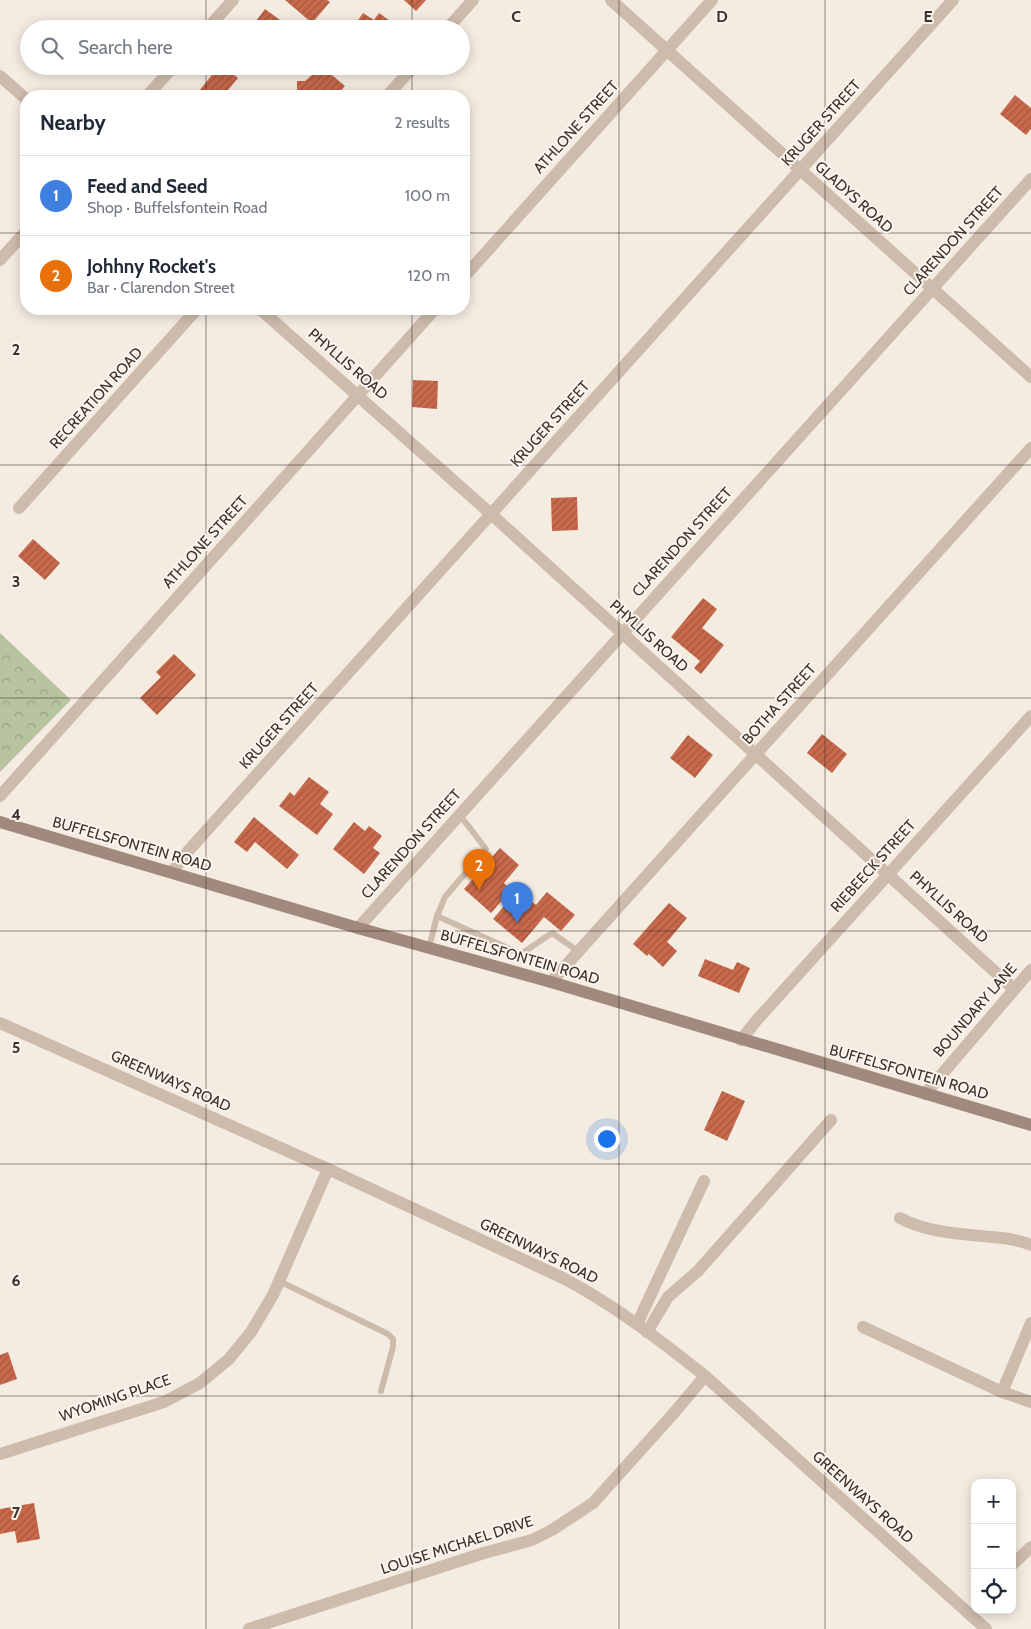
<!DOCTYPE html>
<meta charset="utf-8">
<style>
:root{--surface:#fff;--page:#f6f6f7;--text:#1f2937;--muted:#747a83;--line:#e0e1e3;--accent:#111827}
body{margin:0;font-family:Cabin,sans-serif;background:var(--page);color:var(--text)}
.controls{position:absolute;right:15px;bottom:15px;display:grid;overflow:hidden;border-radius:10px;box-shadow:0 2px 12px #0003}
.controls button{width:45px;height:45px;display:grid;place-items:center;padding:0;border:0;border-bottom:1px solid var(--line);background:var(--surface);color:var(--text);font:25px sans-serif}
.you{position:absolute;left:606px;top:1138px;width:18px;height:18px;margin:-12px;border:4px solid #fff;border-radius:50%;background:#1a73e8;box-shadow:0 0 0 8px #1a73e833}
.badge{display:grid;place-items:center;width:32px;height:32px;border-radius:50%;background:var(--accent);color:#fff;font-size:16px;font-weight:700}
.pin{position:absolute;translate:-50% -41px;filter:drop-shadow(0 1px 2px #0008)}
.pin::after{content:'';position:absolute;top:26px;width:18px;height:15px;background:inherit;clip-path:polygon(0 0,100% 0,50% 100%)}
.list{margin:0;padding:0;list-style:none}
h2{display:flex;justify-content:space-between;align-items:center;height:65px;margin:0;padding:0 20px;font-size:21px}
h2 small{font-size:16px;font-weight:400;color:var(--muted)}
.list li{display:grid;grid-template-columns:32px 1fr auto;gap:15px;align-items:center;box-sizing:border-box;height:80px;padding:0 20px;border-top:1px solid var(--line)}
.list b{display:block;font-size:19px;white-space:nowrap}
.list p{margin:0;font-size:16px;white-space:nowrap;color:var(--muted)}
.list em{font-size:16px;font-style:normal;color:var(--muted)}
.icon{flex:none;width:28px;height:28px;fill:none;stroke:currentColor;stroke-width:2;stroke-linecap:round;stroke-linejoin:round}
.map{position:relative;flex:none;width:1031px;height:1629px;overflow:hidden}
.search{position:absolute;background:var(--surface);box-shadow:0 2px 12px #0003;left:20px;top:20px;width:450px;height:55px;display:flex;align-items:center;gap:12px;box-sizing:border-box;padding:0 18px;border-radius:28px;color:var(--muted);font-size:19px}
.panel{position:absolute;background:var(--surface);box-shadow:0 2px 12px #0003;left:20px;top:90px;width:450px;height:225px;border-radius:20px}
.map>svg:first-child{display:block}
.park{fill:url(#park-crowns)}
.building{fill:url(#building-hatch)}
.lines{fill:none;stroke-linecap:round;stroke-linejoin:round}
.service{stroke:#cdbbac;stroke-width:6}
.minor{stroke:#cdbbac;stroke-width:12}
.secondary{stroke:#a18a7d;stroke-width:12}
.grid{fill:none;stroke:#3b302b;stroke-width:1;stroke-opacity:0.55}
.labels{text-anchor:middle;dominant-baseline:central;stroke-width:4;stroke-linejoin:round;paint-order:stroke}
.street-label{font-size:15px;fill:#3b302b;stroke:#fbf5ee}
.grid-label{font-size:16px;text-anchor:middle;font-weight:bold;fill:#3b302b;stroke:#fbf5ee;stroke-width:4;stroke-linejoin:round;paint-order:stroke}
</style>
<div class="map">
<svg width="1031" height="1629" viewBox="0 0 1031 1629">
<defs>
<pattern id="park-crowns" width="20" height="18" patternUnits="userSpaceOnUse" patternTransform="scale(1.25)"><rect width="20" height="18" fill="#b8c4a0"/><path d="M2 6a3 3 0 1 1 6 0M12 15a3 3 0 1 1 6 0" fill="none" stroke="#97a083"/></pattern>
<pattern id="building-hatch" width="6" height="6" patternUnits="userSpaceOnUse" patternTransform="scale(1.25)"><rect width="6" height="6" fill="#c8694b"/><path d="M-1 1l2-2M0 6l6-6M5 7l2-2" fill="none" stroke="#a4573f"/></pattern>
</defs>
<rect width="100%" height="100%" fill="#f4ebe1"/>
<!-- park -->
<polygon class="park" points="0,633 71,700 0,772"/>
<!-- building -->
<g class="building">
<polygon points="285,0 327,0 330,2 312,23"/>
<polygon points="404,0 426,0 416,11"/>
<polygon points="265,9 280,20 275,27 277,29 250,29"/>
<polygon points="363,13 374,20 379,13 401,29 352,29"/>
<polygon points="219,66 223,66 238,78 223,96 195,96"/>
<polygon points="304,66 331,66 327,71 345,86 337,96 292,96 297,90 297,81 305,81 312,75"/>
<polygon points="1015,95 1031,108 1031,129 1026,135 1000,114"/>
<polygon points="413,380 438,381 437,409 412,407"/>
<polygon points="577,497 578,530 552,531 551,498"/>
<polygon points="33,539 60,563 45,580 18,556"/>
<polygon points="703,598 717,609 702,628 724,645 701,674 694,668 700,661 671,637"/>
<polygon points="174,654 196,675 157,715 140,698 161,677 156,672"/>
<polygon points="822,734 847,754 832,773 807,753"/>
<polygon points="688,735 713,755 695,778 670,758"/>
<polygon points="309,777 329,792 320,804 333,814 317,835 279,806 290,792 294,796"/>
<polygon points="254,817 299,855 287,869 255,842 247,852 234,842"/>
<polygon points="354,822 365,831 369,826 382,836 373,848 380,853 364,874 333,849"/>
<polygon points="500,848 519,865 504,883 511,890 491,913 464,889"/>
<polygon points="518,890 536,905 547,892 575,915 561,931 544,917 522,943 493,919"/>
<polygon points="669,903 687,918 667,942 677,951 663,967 649,954 647,956 633,944"/>
<polygon points="705,959 733,970 737,962 750,968 739,993 698,976"/>
<polygon points="722,1091 745,1101 727,1141 704,1130"/>
<polygon points="8,1352 17,1379 0,1385 0,1355"/>
<polygon points="34,1503 40,1539 17,1543 15,1531 0,1534 0,1509"/>
</g>
<g class="lines">
<!-- service -->
<g class="service">
<polyline points="437,916 521,954 552,933 578,951"/>
<polyline points="429,948 437,916 445,897 486,849 459,814"/>
<polyline points="279,1281 388,1334 393,1339 393,1347 381,1391"/>
</g>
<!-- minor -->
<g class="minor">
<polyline points="611,0 1031,377"/>
<polyline points="207,29 233,0"/>
<polyline points="447,29 473,0"/>
<polyline points="0,76 26,99"/>
<polyline points="147,96 174,66"/>
<polyline points="387,96 414,66"/>
<polyline points="0,260 26,231"/>
<polyline points="464,277 712,0"/>
<polyline points="260,309 491,514 1014,989"/>
<polyline points="19,508 197,309"/>
<polyline points="0,796 435,309"/>
<polyline points="172,872 189,850 953,0"/>
<polyline points="358,928 1031,179"/>
<polyline points="551,982 1031,448"/>
<path d="M0,1023L328,1169L563,1278C614,1305 660,1340 705,1376L986,1629"/>
<polyline points="741,1040 756,1021 1031,716"/>
<polyline points="925,1094 1031,970"/>
<path d="M900,1218C928,1233 961,1234 992,1237C1005,1238 1019,1240 1031,1245"/>
<polyline points="637,1324 704,1181"/>
<polyline points="863,1327 1002,1392 1031,1402"/>
<polyline points="647,1332 668,1297 698,1271 831,1120"/>
<polyline points="1002,1392 1031,1323"/>
<polyline points="0,1454 164,1402 200,1383 229,1359 251,1332 273,1295 328,1169"/>
<polyline points="1012,1565 1031,1547"/>
<polyline points="249,1629 484,1553 532,1540 552,1530 593,1503 673,1414 705,1376"/>
</g>
<!-- secondary -->
<polyline class="secondary" points="0,822 358,928 551,982 1031,1125"/>
</g>
<!-- grid -->
<path class="grid" d="M206,0V29M412,0V29M619,0V1629M825,0V1629M206,66V96M412,66V96M0,233H26M464,233H1031M206,309V1629M412,309V1629M0,465H1031M0,698H1031M0,931H1031M0,1164H1031M0,1396H1031"/>
<g class="labels">
<!-- street labels -->
<g class="street-label">
<text transform="translate(821 123) rotate(-48)">KRUGER STREET</text>
<text transform="translate(576 127) rotate(-48)">ATHLONE STREET</text>
<text transform="translate(854 197) rotate(42)">GLADYS ROAD</text>
<text transform="translate(953 241) rotate(-48)">CLARENDON STREET</text>
<text transform="translate(348 364) rotate(41)">PHYLLIS ROAD</text>
<text transform="translate(96 398) rotate(-48)">RECREATION ROAD</text>
<text transform="translate(550 424) rotate(-48)">KRUGER STREET</text>
<text transform="translate(205 542) rotate(-48)">ATHLONE STREET</text>
<text transform="translate(682 542) rotate(-48)">CLARENDON STREET</text>
<text transform="translate(649 636) rotate(42)">PHYLLIS ROAD</text>
<text transform="translate(779 704) rotate(-48)">BOTHA STREET</text>
<text transform="translate(279 726) rotate(-48)">KRUGER STREET</text>
<text transform="translate(132 844) rotate(16)">BUFFELSFONTEIN ROAD</text>
<text transform="translate(411 844) rotate(-48)">CLARENDON STREET</text>
<text transform="translate(873 866) rotate(-48)">RIEBEECK STREET</text>
<text transform="translate(949 907) rotate(42)">PHYLLIS ROAD</text>
<text transform="translate(520 957) rotate(16)">BUFFELSFONTEIN ROAD</text>
<text transform="translate(975 1010) rotate(-49)">BOUNDARY LANE</text>
<text transform="translate(909 1072) rotate(16)">BUFFELSFONTEIN ROAD</text>
<text transform="translate(171 1081) rotate(24)">GREENWAYS ROAD</text>
<text transform="translate(539 1251) rotate(26)">GREENWAYS ROAD</text>
<text transform="translate(115 1398) rotate(-19)">WYOMING PLACE</text>
<text transform="translate(863 1497) rotate(42)">GREENWAYS ROAD</text>
<text transform="translate(457 1545) rotate(-18)">LOUISE MICHAEL DRIVE</text>
</g>
</g>
<g class="grid-label">
<text x="516" y="22">C</text>
<text x="722" y="22">D</text>
<text x="928" y="22">E</text>
<text x="16" y="355">2</text>
<text x="16" y="587">3</text>
<text x="16" y="820">4</text>
<text x="16" y="1053">5</text>
<text x="16" y="1286">6</text>
<text x="16" y="1518">7</text>
</g>
</svg>
<div class="controls">
<button>+</button>
<button>−</button>
<button><svg class="icon" aria-label="locate" viewBox="0 0 24 24"><circle cx="12" cy="12" r="6"/><path d="M12 2v4M12 18v4M2 12h4M18 12h4"/></svg></button>
</div>
<div class="you"></div>
<div class="pin badge" style="left:517px;top:923px;background:#3f7fe0">1</div>
<div class="pin badge" style="left:479px;top:890px;background:#e8710a">2</div>
<div class="search"><svg class="icon" aria-label="search" viewBox="0 0 24 24"><circle cx="10" cy="10" r="6"/><path d="M15 15l6 6"/></svg>Search here</div>
<section class="panel">
<h2>Nearby<small>2 results</small></h2>
<ul class="list">
<li><span class="badge" style="background:#3f7fe0">1</span><div><b>Feed and Seed</b><p>Shop · Buffelsfontein Road</p></div><em>100 m</em></li>
<li><span class="badge" style="background:#e8710a">2</span><div><b>Johhny Rocket's</b><p>Bar · Clarendon Street</p></div><em>120 m</em></li>
</ul>
</section>
</div>
